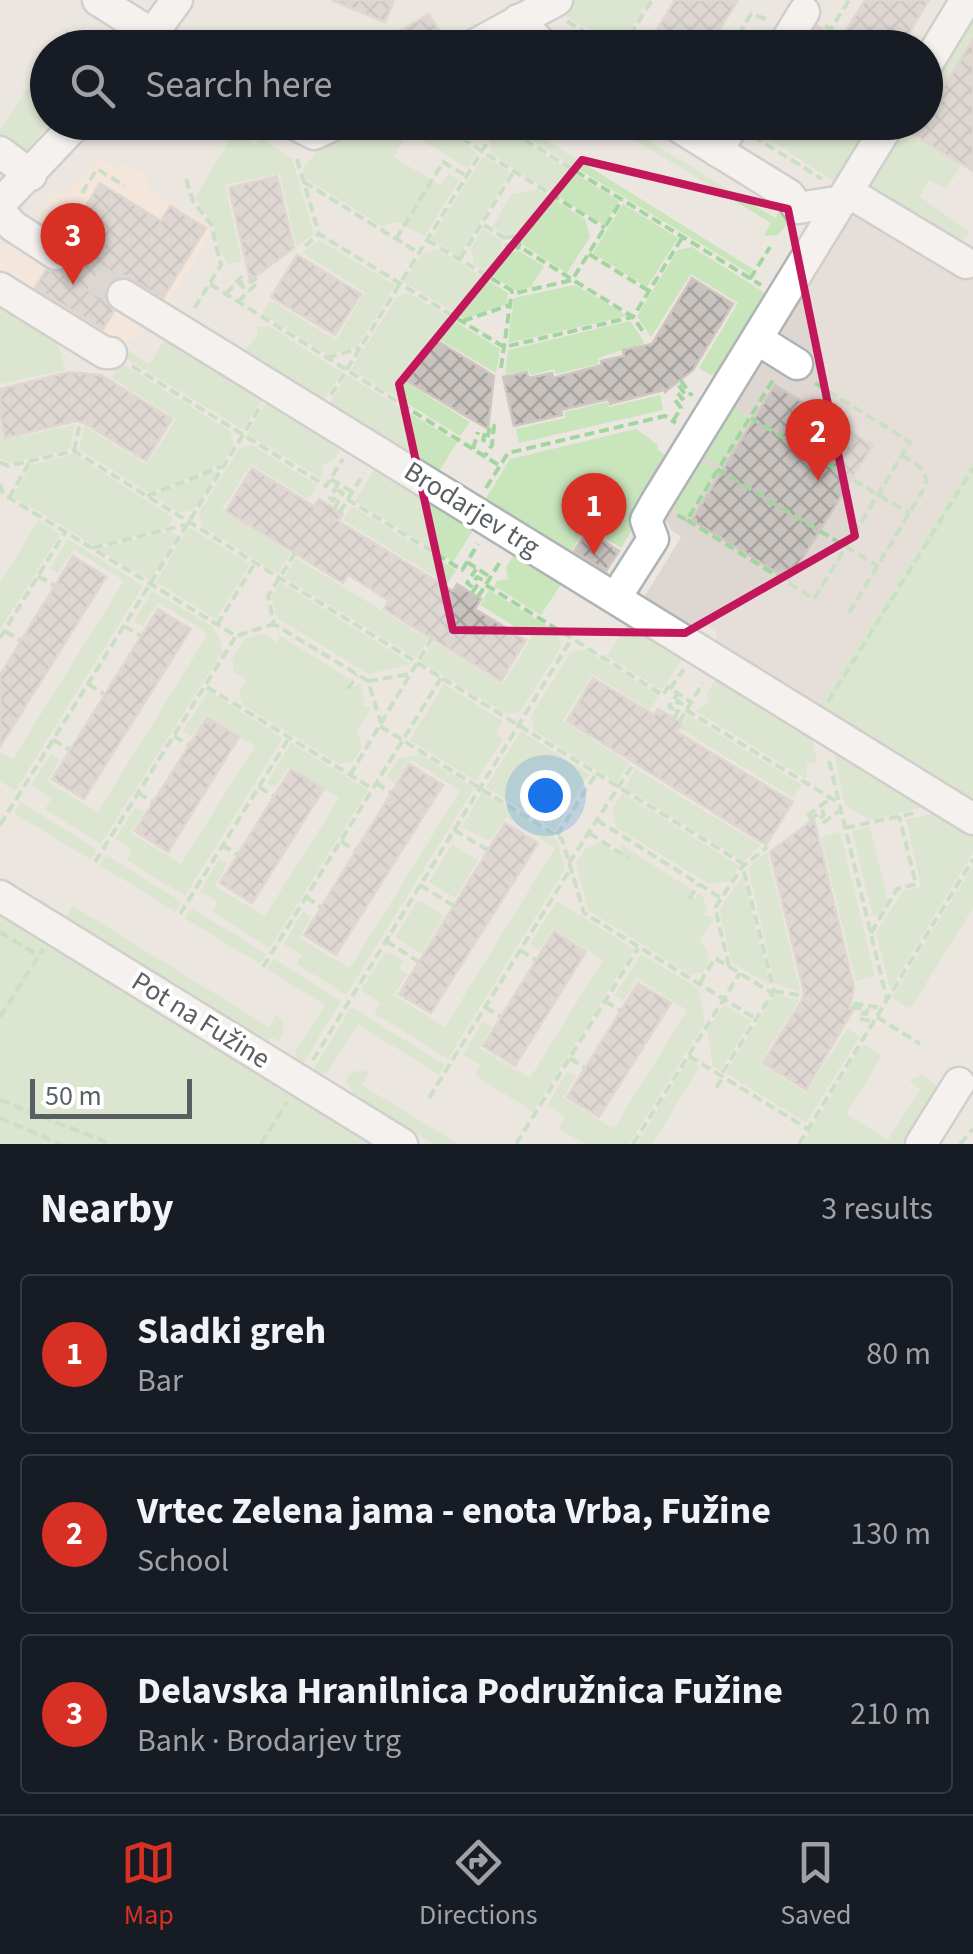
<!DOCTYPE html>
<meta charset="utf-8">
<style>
:root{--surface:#171b24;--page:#242831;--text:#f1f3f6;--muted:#9ea1a6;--line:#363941;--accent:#d93025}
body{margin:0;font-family:"Source Sans 3",sans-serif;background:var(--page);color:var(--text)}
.scale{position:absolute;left:30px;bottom:25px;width:162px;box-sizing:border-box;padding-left:10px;border:5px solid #595f62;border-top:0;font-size:28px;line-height:35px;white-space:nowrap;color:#595f62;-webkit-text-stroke:8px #fff;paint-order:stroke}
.you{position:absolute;left:545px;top:795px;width:35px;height:35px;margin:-25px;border:8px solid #fff;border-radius:50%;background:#1a73e8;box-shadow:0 0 0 15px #1a73e833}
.badge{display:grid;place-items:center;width:65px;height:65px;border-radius:50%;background:var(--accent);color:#fff;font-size:32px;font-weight:700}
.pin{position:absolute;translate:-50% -82px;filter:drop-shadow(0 2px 5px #0008)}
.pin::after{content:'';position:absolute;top:52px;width:35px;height:30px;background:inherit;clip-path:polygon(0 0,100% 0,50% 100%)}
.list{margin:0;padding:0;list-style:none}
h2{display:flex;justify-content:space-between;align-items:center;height:130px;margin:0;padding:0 40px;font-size:42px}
h2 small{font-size:32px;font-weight:400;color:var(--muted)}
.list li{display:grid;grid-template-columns:65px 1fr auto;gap:30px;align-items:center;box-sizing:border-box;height:160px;margin:0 20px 20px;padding:0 20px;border:2px solid var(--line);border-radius:10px}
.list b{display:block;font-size:38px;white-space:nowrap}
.list p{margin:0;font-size:32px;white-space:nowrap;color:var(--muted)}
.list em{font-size:32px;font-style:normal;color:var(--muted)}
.icon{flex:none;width:55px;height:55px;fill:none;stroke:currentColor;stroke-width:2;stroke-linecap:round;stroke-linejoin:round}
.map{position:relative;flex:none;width:973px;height:1144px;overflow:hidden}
.search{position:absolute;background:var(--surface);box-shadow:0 2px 8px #0004;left:30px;right:30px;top:30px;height:110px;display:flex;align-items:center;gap:25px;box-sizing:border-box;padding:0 35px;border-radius:55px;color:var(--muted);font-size:38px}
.sheet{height:670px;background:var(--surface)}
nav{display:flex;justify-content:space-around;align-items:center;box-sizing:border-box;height:140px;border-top:2px solid var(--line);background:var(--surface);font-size:28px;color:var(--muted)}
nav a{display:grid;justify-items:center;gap:5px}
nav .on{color:var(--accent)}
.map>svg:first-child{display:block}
.commercial{fill:#fee7d4}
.education{fill:#ded7d1}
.green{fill:#c8e5bc}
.building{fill:url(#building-cross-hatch);stroke:#d1c6bf;stroke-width:2.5}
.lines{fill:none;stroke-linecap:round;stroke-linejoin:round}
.minor-tunnel{stroke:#c7c4c0;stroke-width:30;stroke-dasharray:30 15;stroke-linecap:butt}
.minor-casing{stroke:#aeb4b6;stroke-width:35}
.path{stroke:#a1d79f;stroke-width:4;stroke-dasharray:10 5;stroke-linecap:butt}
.minor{stroke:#fff;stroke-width:30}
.marked{fill:none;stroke:#c2185b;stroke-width:8;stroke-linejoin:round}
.labels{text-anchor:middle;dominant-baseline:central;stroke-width:8;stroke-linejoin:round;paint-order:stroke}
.street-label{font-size:28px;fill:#595f62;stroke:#fff}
</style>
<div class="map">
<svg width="973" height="1144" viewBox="0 0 973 1144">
<defs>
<pattern id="building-cross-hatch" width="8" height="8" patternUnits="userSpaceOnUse" patternTransform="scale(2.5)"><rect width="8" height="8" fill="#c9c3bf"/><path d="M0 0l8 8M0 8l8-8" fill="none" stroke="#a6a29f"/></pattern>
</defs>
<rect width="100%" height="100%" fill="#ece6e0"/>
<!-- commercial -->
<polygon class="commercial" points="98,158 113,167 128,164 145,174 149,190 208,225 210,235 153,328 128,342 95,340 0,283 0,246 5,248 22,223 30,228 53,192 61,196 78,178 84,181"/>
<!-- education -->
<polygon class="education" points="862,210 973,277 973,460 816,713 715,643 716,632 705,625 692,632 640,604 681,537 671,530 659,507 843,215"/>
<!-- green -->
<g class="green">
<polygon points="572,0 649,0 619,47 555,10"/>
<polygon points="973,15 973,62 963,56 926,116 926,76"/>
<polygon points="47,58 48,123 21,160 0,147 0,130"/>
<polygon points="742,122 799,123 814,132 820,123 884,123 844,188"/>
<polygon points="239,123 247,128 242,136 255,145 261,138 292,159 314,234 296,246 280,173 225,185 242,261 228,264 220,250 212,223 195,198"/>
<polygon points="367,123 457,123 460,141 477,152 468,168 408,132 394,157 441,186 449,174 459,180 425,236 397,222 382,226 305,178 303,169 318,150"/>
<polygon points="503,123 519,123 753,269 750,274"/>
<polygon points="607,123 620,123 775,218 783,206 788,223 778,235 764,236 771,223"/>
<polygon points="897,123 922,123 915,135 962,164 946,189 929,180 920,197 970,232 963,241 945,245 867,191 866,175"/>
<polygon points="500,127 619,201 604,225 491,154 489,145"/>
<polygon points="483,156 510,172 459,257 431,239"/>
<polygon points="537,189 585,219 590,237 567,273 523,245 520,232 505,234 492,227 512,194"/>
<polygon points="623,204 678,238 647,287 593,253"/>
<polygon points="483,229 501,240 505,254 519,251 544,266 531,287 517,291 474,265 471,248"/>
<polygon points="319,240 395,285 358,346 328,355 262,314 270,300 336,340 365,292 302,253"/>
<polygon points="692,247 765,293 770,307 729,372 710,375 699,368 738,303 691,274 651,337 637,316 678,250"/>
<polygon points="437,249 508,293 507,304 465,319 404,282 422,253"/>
<polygon points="575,285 627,316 508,343 514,298"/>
<polygon points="0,293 54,327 65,370 0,384"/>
<polygon points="409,293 500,349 496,373 432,335 404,381 470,422 460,436 351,369 397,297"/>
<polygon points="630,321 645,343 598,358 598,364 556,374 554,369 531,375 528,370 505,375 508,350"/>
<polygon points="269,326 342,372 322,403 239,352 245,351 258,334 257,327"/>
<polygon points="167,336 264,396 243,430 124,357 128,351 150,364"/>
<polygon points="121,363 230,431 234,445 221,465 149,493 79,449 84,426 147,465 176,419 112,378"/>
<polygon points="347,375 457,442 437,475 327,407"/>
<polygon points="660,395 663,410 519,443 516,429 565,418 565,412 607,402 609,407"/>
<polygon points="269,399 331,437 328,442 340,450 333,461 323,464 322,479 247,434"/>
<polygon points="724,402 748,417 718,465 694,451"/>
<polygon points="0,425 4,440 75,425 70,449 10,463 0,458"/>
<polygon points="636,429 658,445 657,449 673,460 677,457 621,548 586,527 565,561 491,516 486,498 510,459"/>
<polygon points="252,445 317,485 308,499 251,464 222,510 290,553 278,573 202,526 199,513 239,449"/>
<polygon points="74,454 174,518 167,528 95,546 13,496 31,465"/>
<polygon points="692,454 716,470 686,517 662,502"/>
<polygon points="973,460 973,852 890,989 876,933 902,892 921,887 906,819 946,812 932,805 870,820 845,805 833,747 808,725"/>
<polygon points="377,466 475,527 453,562 355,501"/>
<polygon points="218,471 194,510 180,513 153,495"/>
<polygon points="352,506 456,570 447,584 343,520"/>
<polygon points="39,520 60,534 0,630 0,582"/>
<polygon points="189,527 250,564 216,619 156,582"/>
<polygon points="170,531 177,536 150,580 98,549"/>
<polygon points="68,539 143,586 15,791 0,781 0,752 13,759 124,581 74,549 58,573 50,568"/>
<polygon points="516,551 563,581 541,615 494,586 497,581 508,579 506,568"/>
<polygon points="296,558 428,639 416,658 284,577"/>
<polygon points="280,582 412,664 368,674 277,618 271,597"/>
<polygon points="489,590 557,632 561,647 520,712 506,714 421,662 433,642 503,684 532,637 480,605"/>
<polygon points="152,591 212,626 219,636 222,652 101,844 45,809 51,799 31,785 51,754 60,760 47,781 98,812 208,634 158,602 143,626 134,621"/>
<polygon points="629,622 683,658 662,690 607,656"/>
<polygon points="264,634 278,643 279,635 350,679 349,683 354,687 360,683 365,702 361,704 371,708 357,731 362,748 353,761 339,764 243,705 239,693 245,682 244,677 234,673 232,660 245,639"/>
<polygon points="584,649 659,695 650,710 592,674 563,721 629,763 617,783 534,731 531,716 570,653"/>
<polygon points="718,677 811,734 817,762 807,764 806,779 696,711 708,703 707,692"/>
<polygon points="444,684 503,721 495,734 503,739 476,781 410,740"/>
<polygon points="208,691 283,738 185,896 127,860 132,850 115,839 136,807 144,812 131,833 181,864 255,746 206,714 192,736 183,731"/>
<polygon points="688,715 802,785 793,798 680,728"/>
<polygon points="521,731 589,774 555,830 486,787"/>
<polygon points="291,743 368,790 270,948 213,912 218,902 200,891 219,859 227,864 215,886 265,916 339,798 289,766 275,788 267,783"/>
<polygon points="420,754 474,788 346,995 297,964 302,955 284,944 303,911 311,917 299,938 350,968 460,791 410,759 395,783 386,778 398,759"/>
<polygon points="635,769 636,769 761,845 744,861 625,788"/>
<polygon points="482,792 553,836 558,843 565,869 448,1059 374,1013 381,1003 361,990 386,951 403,961 399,969 407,974 394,995 445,1027 555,848 506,817 490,841 462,827"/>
<polygon points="623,793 739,866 730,881 709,884 616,827 612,809"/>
<polygon points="21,802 97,850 91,860 14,813"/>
<polygon points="870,827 888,901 879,915 873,916 852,831"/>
<polygon points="840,832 875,976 856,981 821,837"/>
<polygon points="600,843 621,857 624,852 619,848 621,844 692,890 690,894 696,898 696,894 702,893 707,912 702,914 715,917 699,942 706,947 709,962 703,972 690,975 588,910 576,863 586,848"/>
<polygon points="452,844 478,860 455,898 429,882"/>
<polygon points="767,852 800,991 775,984 748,867"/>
<polygon points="106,855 182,902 176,912 100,865"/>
<polygon points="973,865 973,908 910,1009 892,998"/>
<polygon points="743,875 770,985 732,963 719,910"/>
<polygon points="418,900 444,916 421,954 395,937"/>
<polygon points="557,901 634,949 533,1112 475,1075 480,1065 463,1055 483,1021 492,1027 479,1048 530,1078 603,960 553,928 539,950 530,944"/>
<polygon points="73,906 269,1027 276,1015 282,1021 284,1031 279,1041 273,1038 265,1040 66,917"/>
<polygon points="0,908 383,1144 0,1144"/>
<polygon points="191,908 266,954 260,964 184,918"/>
<polygon points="641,954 698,988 705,1022 629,1144 585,1144 558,1128 565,1117 548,1105 567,1071 576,1077 563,1098 614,1129 687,1010 637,978 624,1000 615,995"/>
<polygon points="274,959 341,1001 303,1064 295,1059 296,1051 325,1005 267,969"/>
<polygon points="775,994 799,1000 760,1063 806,1093 847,1029 860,1036 806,1123 726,1073"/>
<polygon points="724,1005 751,1021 720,1071 713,1066 707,1030"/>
<polygon points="351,1007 445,1065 439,1075 358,1024 328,1072 321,1075 313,1070"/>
<polygon points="863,1044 882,1056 846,1114 888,1140 920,1090 909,1080 922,1075 938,1087 939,1093 908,1144 802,1144"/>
<polygon points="689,1059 700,1066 652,1144 637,1144"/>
<polygon points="363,1070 369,1073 362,1085 458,1144 433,1144 354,1095 346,1079 353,1072"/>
</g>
<!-- building -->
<g class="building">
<polygon points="331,0 394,0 385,22"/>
<polygon points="675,0 738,0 708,48 683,48 656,31"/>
<polygon points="865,0 929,0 900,48 804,48 817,26 840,40"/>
<polygon points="429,14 444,39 430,48 370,48"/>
<polygon points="973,39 973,171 914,135 922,122 926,122 926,116"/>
<polygon points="277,176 294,248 250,280 229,188"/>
<polygon points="100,183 161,221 170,206 206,228 163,298 124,276 115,278 108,284 104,295 114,311 103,329 35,288 46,270 64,271 72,263 73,246 66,238"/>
<polygon points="297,255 361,294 335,335 271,297"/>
<polygon points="692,278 733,304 693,370 665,392 664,390 610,404 609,399 561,410 562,415 514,426 503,377 527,372 528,378 552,373 553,378 602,365 601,361 624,356 623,350 652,344"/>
<polygon points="433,338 494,376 488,429 407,381"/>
<polygon points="69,372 101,375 172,419 146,461 84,423 76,421 5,438 0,416 0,389"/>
<polygon points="775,385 873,445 789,580 692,520"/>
<polygon points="252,468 314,506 319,499 332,507 343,514 338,521 453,591 457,584 481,599 475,609 526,640 501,681 384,609 389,601 369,588 348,575 343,583 226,511"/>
<polygon points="587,531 619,551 606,571 574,551"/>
<polygon points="73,556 106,577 0,747 0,675"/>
<polygon points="158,609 191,629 84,799 52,779"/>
<polygon points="593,678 654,715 658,709 674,718 682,723 677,732 793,802 766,845 567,721"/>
<polygon points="207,717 239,737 168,852 135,831"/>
<polygon points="409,764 443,785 336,955 304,935"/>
<polygon points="291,769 324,789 252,903 220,883"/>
<polygon points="814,819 854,988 849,1009 853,1010 806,1090 763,1063 802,1000 804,992 770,852"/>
<polygon points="505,823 538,843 431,1013 399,994"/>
<polygon points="554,931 586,952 515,1066 483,1046"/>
<polygon points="638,983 671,1003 599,1117 567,1097"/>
</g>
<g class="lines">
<!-- minor-tunnel -->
<polyline class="minor-tunnel" points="56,254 123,295"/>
<!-- minor casing -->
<g class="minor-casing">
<g id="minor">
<polyline points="98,0 174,48"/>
<polyline points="518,20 546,48"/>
<polyline points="142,48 177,0"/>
<polyline points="469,48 557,0"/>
<polyline points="782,48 804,12"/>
<polyline points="926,66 966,0"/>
<polyline points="291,122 314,134 340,122"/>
<polyline points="671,122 789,195 798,208 843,201"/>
<polyline points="717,151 735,122"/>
<polyline points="0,152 31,175"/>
<polyline points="848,192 966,263"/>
<polyline points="0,204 78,122"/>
<polyline points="0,212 13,226 56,254"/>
<polyline points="0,288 105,353 111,353"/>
<polyline points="123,295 973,819"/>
<polyline points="757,339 797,364"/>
<polyline points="616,597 653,539 646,520 655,504 890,122"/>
<polyline points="0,896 402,1144"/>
<polyline points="921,1144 959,1083"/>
</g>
</g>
<!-- path -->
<g class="path">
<polyline points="567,21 610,48"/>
<polyline points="825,26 831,29 849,0"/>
<polyline points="622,48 652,0"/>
<polyline points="731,48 751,14 769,20"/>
<polyline points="463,122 464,140 605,228"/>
<polyline points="485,122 496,129"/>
<polyline points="499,124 761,285"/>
<polyline points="753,136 822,179"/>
<polyline points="297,159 319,234 504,347 633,317 682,238"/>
<polyline points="186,179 193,201 211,224 221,265 194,309"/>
<polyline points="304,182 419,253"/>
<polyline points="82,193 97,169 125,186"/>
<polyline points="484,225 505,238 508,250 520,247"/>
<polyline points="505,238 518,235 520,247 633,317 645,334"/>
<polyline points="396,239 443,162 465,175"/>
<polyline points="427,240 516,293 572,280 622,200"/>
<polyline points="305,246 319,234"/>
<polyline points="589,254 649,291"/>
<polyline points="460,259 514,171"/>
<polyline points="750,279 770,247"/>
<polyline points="210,284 500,466"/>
<polyline points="226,294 242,276"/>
<polyline points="238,302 258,282 255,279 243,287 240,284 245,280"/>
<polyline points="463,321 510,305"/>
<polyline points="327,358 360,348"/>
<polyline points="132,366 326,486 343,459"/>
<polyline points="501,368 512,291"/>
<polyline points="678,393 682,399 686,396 678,384 681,381 692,396"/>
<polyline points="331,395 500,122"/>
<polyline points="751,418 910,514"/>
<polyline points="673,421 681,408 673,397"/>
<polyline points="485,433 483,440 487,441 490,425 494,426 492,445 485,456"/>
<polyline points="473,449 478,432"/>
<polyline points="74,451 80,422"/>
<polyline points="0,462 8,466 74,451 742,863 774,991 721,1075"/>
<polyline points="717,469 878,566"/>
<polyline points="331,479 352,492"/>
<polyline points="0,484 3,494 236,636 274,624"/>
<polyline points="486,488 508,453 665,416 676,423"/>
<polyline points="147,496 221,467"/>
<polyline points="9,498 29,463"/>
<polyline points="347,499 462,570 478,544"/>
<polyline points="334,509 343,493 339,491 333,501 330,498 338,484"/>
<polyline points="340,512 364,473"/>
<polyline points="677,515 687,520 773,380"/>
<polyline points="687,520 814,599 910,442 815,383"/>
<polyline points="93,548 185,525"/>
<polyline points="295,553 268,596 274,624 368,681 381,723"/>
<polyline points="467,562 490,577"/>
<polyline points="38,576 55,586"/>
<polyline points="486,585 663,695 668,687 691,702"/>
<polyline points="472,593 481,579 477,577 471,586 467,583 476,569"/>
<polyline points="478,597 502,559"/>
<path d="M849,613L925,487C929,469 916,464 902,456"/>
<polyline points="217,625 255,563"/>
<polyline points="124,626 141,636"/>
<polyline points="5,631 21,641"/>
<polyline points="0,638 65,532"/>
<polyline points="368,681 411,674"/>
<polyline points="88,684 104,694"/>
<polyline points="207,687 373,789"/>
<polyline points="348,689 357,675"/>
<polyline points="670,689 684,669"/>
<polyline points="828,702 973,468"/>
<polyline points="686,710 839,803"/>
<polyline points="674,718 682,704 678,701 674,709 669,707 678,693"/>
<polyline points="679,722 703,683"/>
<polyline points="380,726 562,839 584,913 756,1019"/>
<polyline points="174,736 189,745"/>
<polyline points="53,740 70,750"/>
<polyline points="829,761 887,1000"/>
<polyline points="350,775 432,638"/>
<polyline points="376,783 392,793"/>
<polyline points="259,787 274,796"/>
<polyline points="138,793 153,802"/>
<polyline points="820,818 824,815 822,811 809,820 807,816 831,798"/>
<polyline points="597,820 721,898"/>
<polyline points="823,823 839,811"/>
<polyline points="0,825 259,409"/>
<polyline points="845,828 914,813"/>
<polyline points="454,830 488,850"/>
<polyline points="589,833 628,858"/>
<polyline points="557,835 596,774"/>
<polyline points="341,841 356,851"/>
<polyline points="222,845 238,855"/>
<polyline points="95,862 236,636"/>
<polyline points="569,863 634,763"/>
<polyline points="420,885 454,906"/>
<polyline points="306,897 321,907"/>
<polyline points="689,899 699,884"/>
<polyline points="180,914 289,738"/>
<polyline points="0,932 39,956"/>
<polyline points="871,933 897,889 916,884 899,816"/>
<polyline points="386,941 419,962"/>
<polyline points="520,950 536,960"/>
<polyline points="729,966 715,908 742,867 767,847"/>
<polyline points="263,967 441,678"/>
<polyline points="700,983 715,958 772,993"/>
<polyline points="774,991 803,996"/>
<polyline points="605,1001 621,1011"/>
<polyline points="485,1007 501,1017"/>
<polyline points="861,1013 866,1014 867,1010 852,1007 852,1003 882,1008"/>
<polyline points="0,1017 43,949"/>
<polyline points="877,1017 920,1044"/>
<polyline points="860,1019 874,1021"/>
<polyline points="689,1056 808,1129"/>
<polyline points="570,1058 585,1068"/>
<polyline points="313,1060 572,638"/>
<polyline points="716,1088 723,1077"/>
<polyline points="429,1098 571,868"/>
<polyline points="0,1100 111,1144"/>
<polyline points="0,1118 60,1144"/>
<polyline points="261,1144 287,1102"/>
<polyline points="516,1144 638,948"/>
<polyline points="633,1144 740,973"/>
<polyline points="799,1144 973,859"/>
<polyline points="960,1144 973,1129"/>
</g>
<!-- minor -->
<use href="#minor" class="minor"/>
</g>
<!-- marked area -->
<path d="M0 0H973V1144H0ZM582,160L788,209L855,536L685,633L453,630L399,384Z" fill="#ece6e0" fill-opacity=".55" fill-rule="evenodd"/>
<path class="marked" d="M582,160L788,209L855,536L685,633L453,630L399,384Z"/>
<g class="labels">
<!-- street labels -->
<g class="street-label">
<text transform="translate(472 509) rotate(32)">Brodarjev trg</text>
<text transform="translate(201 1020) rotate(32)">Pot na Fužine</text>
</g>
</g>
</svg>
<div class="scale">50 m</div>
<div class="you"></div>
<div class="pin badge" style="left:594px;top:555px">1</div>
<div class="pin badge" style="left:818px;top:481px">2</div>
<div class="pin badge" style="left:73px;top:285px">3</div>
<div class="search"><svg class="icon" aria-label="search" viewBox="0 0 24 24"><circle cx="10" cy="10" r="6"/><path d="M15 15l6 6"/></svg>Search here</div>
</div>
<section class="sheet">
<h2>Nearby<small>3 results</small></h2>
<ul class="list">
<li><span class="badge">1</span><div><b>Sladki greh</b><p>Bar</p></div><em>80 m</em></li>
<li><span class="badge">2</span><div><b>Vrtec Zelena jama - enota Vrba, Fužine</b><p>School</p></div><em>130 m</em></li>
<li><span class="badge">3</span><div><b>Delavska Hranilnica Podružnica Fužine</b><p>Bank · Brodarjev trg</p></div><em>210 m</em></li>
</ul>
</section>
<nav>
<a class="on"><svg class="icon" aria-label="map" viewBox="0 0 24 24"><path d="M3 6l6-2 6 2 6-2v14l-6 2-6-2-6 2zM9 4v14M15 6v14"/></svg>Map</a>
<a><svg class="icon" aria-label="directions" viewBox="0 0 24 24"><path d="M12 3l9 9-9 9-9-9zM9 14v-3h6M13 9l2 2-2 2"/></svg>Directions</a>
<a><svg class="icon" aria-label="saved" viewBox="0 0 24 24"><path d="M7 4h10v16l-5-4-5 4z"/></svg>Saved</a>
</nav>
